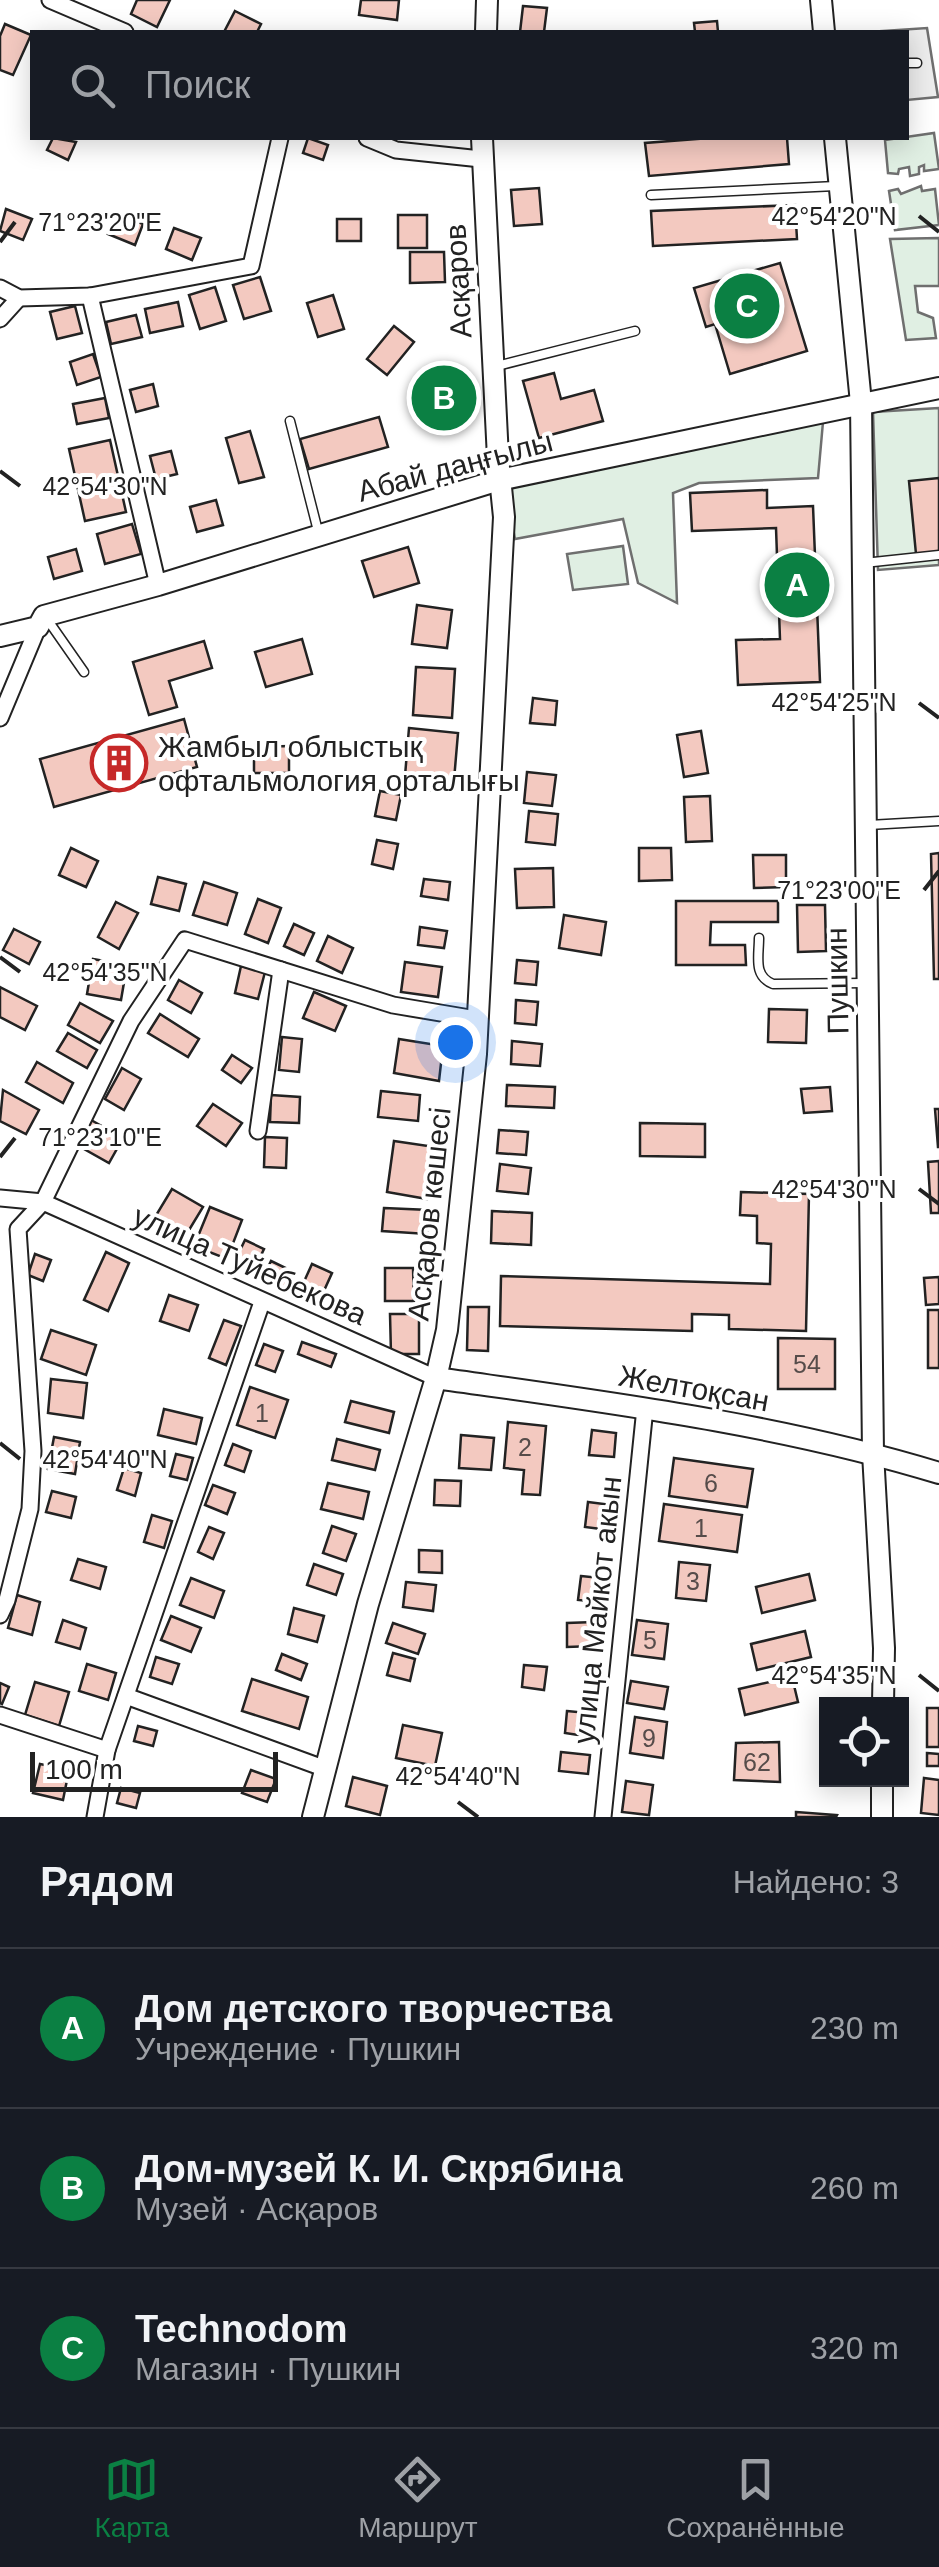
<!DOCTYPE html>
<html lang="ru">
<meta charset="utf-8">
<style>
:root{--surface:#171b24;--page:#242831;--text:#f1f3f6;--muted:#9ea1a6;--line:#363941;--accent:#0b8043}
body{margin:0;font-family:Arial,sans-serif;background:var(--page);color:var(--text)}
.controls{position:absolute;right:30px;bottom:30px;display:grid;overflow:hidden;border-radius:0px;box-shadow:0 5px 25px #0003}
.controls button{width:90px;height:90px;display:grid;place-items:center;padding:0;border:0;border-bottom:2px solid var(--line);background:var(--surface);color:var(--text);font:50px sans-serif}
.scale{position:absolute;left:30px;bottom:25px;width:248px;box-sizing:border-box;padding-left:10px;border:5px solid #222;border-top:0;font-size:28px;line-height:35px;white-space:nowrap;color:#222;-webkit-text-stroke:8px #fff;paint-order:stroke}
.you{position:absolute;left:455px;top:1042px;width:35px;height:35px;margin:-25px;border:8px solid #fff;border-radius:50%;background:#1a73e8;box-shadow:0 0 0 15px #1a73e833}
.badge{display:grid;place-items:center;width:65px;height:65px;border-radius:50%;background:var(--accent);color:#fff;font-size:32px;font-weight:700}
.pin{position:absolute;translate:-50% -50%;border:5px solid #fff;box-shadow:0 2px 10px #0006}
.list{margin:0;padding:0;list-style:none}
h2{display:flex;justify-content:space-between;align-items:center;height:130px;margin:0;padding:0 40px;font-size:42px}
h2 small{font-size:32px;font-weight:400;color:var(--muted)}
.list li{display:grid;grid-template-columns:65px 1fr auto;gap:30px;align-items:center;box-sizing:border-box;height:160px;padding:0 40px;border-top:2px solid var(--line)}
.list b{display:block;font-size:38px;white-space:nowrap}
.list p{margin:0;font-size:32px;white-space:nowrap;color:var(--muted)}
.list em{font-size:32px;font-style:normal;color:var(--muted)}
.icon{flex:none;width:55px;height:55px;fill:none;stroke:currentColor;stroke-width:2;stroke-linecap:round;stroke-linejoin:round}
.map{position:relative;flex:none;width:939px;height:1817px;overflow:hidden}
.search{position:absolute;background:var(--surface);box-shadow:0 5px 25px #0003;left:30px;right:30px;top:30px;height:110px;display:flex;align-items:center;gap:25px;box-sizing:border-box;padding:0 35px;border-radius:0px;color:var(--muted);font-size:38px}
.sheet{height:610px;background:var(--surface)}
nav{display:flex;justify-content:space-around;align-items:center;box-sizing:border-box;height:140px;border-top:2px solid var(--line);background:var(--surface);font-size:28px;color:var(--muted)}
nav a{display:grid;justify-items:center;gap:5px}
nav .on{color:var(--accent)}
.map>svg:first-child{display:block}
.green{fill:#e0efe3;stroke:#6f6f6f;stroke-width:2.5}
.parking{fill:#ededed;stroke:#6f6f6f;stroke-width:2.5}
.building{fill:#f3c9c0;stroke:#222;stroke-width:2.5}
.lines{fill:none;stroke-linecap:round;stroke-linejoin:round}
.lane-casing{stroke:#222;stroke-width:11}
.street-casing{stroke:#222;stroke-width:19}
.secondary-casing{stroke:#222;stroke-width:24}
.lane{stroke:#fff;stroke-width:8}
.street{stroke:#fff;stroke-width:15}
.secondary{stroke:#fff;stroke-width:20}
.ticks{fill:none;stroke:#222;stroke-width:4}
.labels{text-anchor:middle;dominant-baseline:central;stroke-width:8;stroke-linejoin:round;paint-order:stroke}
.number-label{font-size:25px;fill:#564c4a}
.street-label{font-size:30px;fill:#222;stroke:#fff}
.poi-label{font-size:30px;fill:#222;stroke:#fff;text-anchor:start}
.ticks-label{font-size:25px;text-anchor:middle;fill:#222;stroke:#fff;stroke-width:8;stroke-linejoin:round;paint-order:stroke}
</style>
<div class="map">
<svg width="939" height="1817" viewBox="0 0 939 1817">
<rect width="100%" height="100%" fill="#fff"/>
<!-- green -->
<g class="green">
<polygon points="934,133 939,169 924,171 924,165 919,167 919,174 910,176 909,167 899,169 898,174 888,173 885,140"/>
<polygon points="921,186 922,191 935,189 939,225 895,230 889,191 898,189 901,194"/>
<polygon points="939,238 939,286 915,286 918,312 933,318 936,338 906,340 890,239"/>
<polygon points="939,408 939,565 878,570 873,412"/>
<polygon points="823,422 818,478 699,483 673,493 677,603 638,583 623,519 515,539 502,469 646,458"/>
<polygon points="623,546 628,584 573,590 567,554"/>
</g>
<!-- parking -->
<polygon class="parking" points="927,28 938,97 907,100 906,32 868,32"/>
<!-- building -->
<g class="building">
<polygon points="137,0 170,0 157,27 131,14"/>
<polygon points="361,0 399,0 397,20 359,15"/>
<polygon points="523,6 547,8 544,32 520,32"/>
<polygon points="235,11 261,24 257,32 224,32"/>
<polygon points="717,21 718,32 695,32 694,23"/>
<polygon points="5,24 31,35 13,75 0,70 0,36"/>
<polygon points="53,138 76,142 68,160 47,150"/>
<polygon points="308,138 328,145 323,160 303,153"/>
<polygon points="710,138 787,138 789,164 649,176 645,143"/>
<polygon points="539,188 542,224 514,226 511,190"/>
<polygon points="795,205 797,239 653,246 651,211"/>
<polygon points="6,209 32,219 23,240 0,231"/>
<polygon points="117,213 143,224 135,245 108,234"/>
<rect x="398" y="215" width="29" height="33"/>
<rect x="337" y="219" width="24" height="22"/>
<polygon points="174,228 201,238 192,260 166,249"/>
<polygon points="410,252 444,252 445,282 410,283"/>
<polygon points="780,263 807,351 730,374 715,324 706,327 694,288"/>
<polygon points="260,277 271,311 244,319 233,285"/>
<polygon points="215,287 226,321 200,329 189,295"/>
<polygon points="333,295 344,329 318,337 307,303"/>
<polygon points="178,302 183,326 150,333 145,309"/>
<polygon points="75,306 82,333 57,339 50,312"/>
<polygon points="136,315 142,337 111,344 106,322"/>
<polygon points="394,326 414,342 387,375 367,359"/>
<polygon points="93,354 101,377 77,385 70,362"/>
<polygon points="468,372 470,419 435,421 433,374"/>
<polygon points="554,373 561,399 594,390 603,421 539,438 523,381"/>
<polygon points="153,384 158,406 136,412 130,390"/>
<polygon points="105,398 109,418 77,424 73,404"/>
<polygon points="379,417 388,447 309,469 300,439"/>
<polygon points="250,431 264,477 239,483 226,438"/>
<polygon points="110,440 126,512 85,521 69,449"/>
<polygon points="171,451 177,474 156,479 150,456"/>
<polygon points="939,478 939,552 916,554 909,481"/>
<polygon points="767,490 767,508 813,506 820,682 738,685 736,640 780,639 776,528 692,531 690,493"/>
<polygon points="216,500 223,525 197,532 190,507"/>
<polygon points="132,524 141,554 105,564 97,534"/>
<polygon points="408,547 419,583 374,597 362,561"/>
<polygon points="76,549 82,571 54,579 48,557"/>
<polygon points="417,605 452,610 447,648 412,644"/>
<polygon points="302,639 312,674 266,687 255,652"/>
<polygon points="204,641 212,668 169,681 177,707 149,715 133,662"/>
<polygon points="416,667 455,669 452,718 413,715"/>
<polygon points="533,698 557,701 555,725 530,723"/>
<polygon points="184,719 197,767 54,807 40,759"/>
<polygon points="409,728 458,733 453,792 404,788"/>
<polygon points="701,731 708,773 684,777 677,735"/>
<polygon points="289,746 289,773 254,773 254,747"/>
<polygon points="527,772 556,775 552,806 524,803"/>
<polygon points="380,791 401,795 396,820 375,816"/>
<polygon points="710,796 712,841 686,842 684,797"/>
<polygon points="529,811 558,814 555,845 526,842"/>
<polygon points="377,840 398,844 393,869 372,864"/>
<polygon points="71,848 98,861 86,887 59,875"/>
<polygon points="639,848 671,848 672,880 639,881"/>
<polygon points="939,853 939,979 934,979 931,854"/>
<polygon points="753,855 786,855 786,887 754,888"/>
<polygon points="553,868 554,907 517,908 515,869"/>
<polygon points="158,877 186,884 179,911 151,904"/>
<polygon points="424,879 450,882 448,900 421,896"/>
<polygon points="204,882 237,893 227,925 193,915"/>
<polygon points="258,899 281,908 268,943 245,934"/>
<polygon points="676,901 778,901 778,922 711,922 710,945 745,945 746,965 676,965"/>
<polygon points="116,902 138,913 119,949 98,937"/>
<polygon points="797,905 825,905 826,951 798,952"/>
<polygon points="564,915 606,922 601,955 559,948"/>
<polygon points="294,924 314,933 304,955 284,946"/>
<polygon points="420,927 447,931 444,948 418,945"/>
<polygon points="14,929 40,942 29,964 3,950"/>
<polygon points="328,936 353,948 342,973 317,961"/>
<polygon points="93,959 127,965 121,1000 87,994"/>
<polygon points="517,960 538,962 536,985 515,983"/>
<polygon points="405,962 442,967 438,997 401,992"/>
<polygon points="241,966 265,972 258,999 235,993"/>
<polygon points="179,980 202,993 191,1013 168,1000"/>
<polygon points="0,987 37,1006 25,1030 0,1017"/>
<polygon points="314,992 346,1006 335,1031 303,1018"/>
<polygon points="516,1000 538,1002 536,1025 515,1023"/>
<polygon points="80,1003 113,1021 100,1043 68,1025"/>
<polygon points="769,1009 807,1010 806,1043 768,1042"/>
<polygon points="160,1014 199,1039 188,1057 148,1033"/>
<polygon points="68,1033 97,1050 87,1068 57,1051"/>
<polygon points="282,1037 302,1039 299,1072 279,1070"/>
<polygon points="399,1039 443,1046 439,1081 394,1073"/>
<polygon points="512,1041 542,1044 540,1066 511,1064"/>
<polygon points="232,1055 252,1068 241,1083 222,1070"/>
<polygon points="37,1062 73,1083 63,1103 26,1082"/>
<polygon points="122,1068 141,1079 124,1110 105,1099"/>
<polygon points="507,1085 555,1087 554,1108 506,1106"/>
<polygon points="830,1087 832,1111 804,1113 801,1089"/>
<polygon points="3,1090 39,1110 26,1134 0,1121"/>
<polygon points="381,1091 420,1095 418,1121 378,1117"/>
<polygon points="271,1095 300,1097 299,1123 270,1122"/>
<polygon points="213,1104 242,1123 226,1146 197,1126"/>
<polygon points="935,1109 939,1109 939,1147 938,1147"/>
<polygon points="91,1120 123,1138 109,1163 77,1145"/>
<polygon points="640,1123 705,1124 705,1157 640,1156"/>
<polygon points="499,1130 528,1132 526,1155 497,1153"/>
<polygon points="265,1137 287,1138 286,1168 264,1167"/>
<polygon points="394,1141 435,1147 427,1199 387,1192"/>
<polygon points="939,1161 939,1213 931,1213 928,1162"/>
<polygon points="500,1164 531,1168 528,1194 497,1191"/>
<polygon points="172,1189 203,1207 186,1235 155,1217"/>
<polygon points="741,1192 809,1194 806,1331 729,1329 729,1315 692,1314 692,1331 500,1326 501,1276 770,1284 771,1244 757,1243 757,1216 740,1215"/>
<polygon points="210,1207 242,1220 227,1259 194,1246"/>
<polygon points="384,1208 429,1210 427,1234 382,1231"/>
<polygon points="492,1211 532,1213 531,1245 491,1243"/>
<polygon points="245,1240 264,1249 253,1272 234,1263"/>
<polygon points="106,1252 129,1263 108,1311 84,1300"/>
<polygon points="35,1254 51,1260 43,1281 28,1275"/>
<polygon points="271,1261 296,1273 288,1292 262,1280"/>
<polygon points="312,1264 332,1273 317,1306 297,1297"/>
<polygon points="385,1268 413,1268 414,1301 385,1301"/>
<polygon points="939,1277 939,1304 926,1305 924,1278"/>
<polygon points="169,1295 198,1305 189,1331 160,1321"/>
<polygon points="468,1307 489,1307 488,1351 467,1350"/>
<rect x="928" y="1310" width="11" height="58"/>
<polygon points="390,1314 419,1314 419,1354 391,1354"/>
<polygon points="224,1320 241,1326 226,1365 209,1358"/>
<polygon points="51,1330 96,1345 86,1375 41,1359"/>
<polygon points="778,1338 835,1339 835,1389 778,1389"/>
<polygon points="302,1342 336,1354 331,1367 298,1354"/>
<polygon points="264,1344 283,1351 275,1372 256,1365"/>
<polygon points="51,1379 87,1383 83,1418 48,1413"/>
<polygon points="250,1387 288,1400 275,1438 237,1425"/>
<polygon points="351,1401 394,1412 389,1433 345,1422"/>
<polygon points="164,1409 202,1418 196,1444 158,1435"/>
<polygon points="508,1422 546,1426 540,1495 522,1494 524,1470 504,1468"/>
<polygon points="592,1430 616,1433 614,1457 589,1455"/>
<polygon points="461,1435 494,1438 491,1470 459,1468"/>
<polygon points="54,1437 80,1442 75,1474 48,1469"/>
<polygon points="337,1439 380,1450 375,1470 332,1460"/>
<polygon points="233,1444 251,1451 244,1472 225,1465"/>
<polygon points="176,1454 193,1458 187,1480 170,1476"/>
<polygon points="674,1458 753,1469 747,1507 669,1496"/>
<polygon points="124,1468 141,1473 135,1496 117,1490"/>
<polygon points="435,1480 461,1481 460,1506 434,1505"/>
<polygon points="328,1483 369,1492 363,1519 321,1509"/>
<polygon points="213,1485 235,1493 227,1514 205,1505"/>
<polygon points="52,1491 76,1497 71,1518 46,1512"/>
<polygon points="588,1502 612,1505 609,1530 585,1527"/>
<polygon points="664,1504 742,1515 737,1552 659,1541"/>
<polygon points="152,1515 172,1521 164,1548 144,1542"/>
<polygon points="332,1526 356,1534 346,1561 323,1553"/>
<polygon points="209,1527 224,1533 213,1559 198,1552"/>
<polygon points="419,1550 442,1551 442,1573 419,1572"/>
<polygon points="78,1559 106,1567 100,1589 71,1580"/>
<polygon points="679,1562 710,1565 706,1601 676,1598"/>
<polygon points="314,1564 343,1574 336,1595 307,1585"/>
<polygon points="809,1574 815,1600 762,1613 756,1587"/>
<polygon points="581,1576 601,1578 598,1602 578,1600"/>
<polygon points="191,1578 224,1591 214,1618 180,1605"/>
<polygon points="406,1582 436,1585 433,1611 403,1607"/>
<polygon points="17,1595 40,1602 32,1635 8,1628"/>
<polygon points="294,1608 324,1616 317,1642 288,1634"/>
<polygon points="171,1616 201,1628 191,1652 161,1640"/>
<polygon points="63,1620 86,1628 80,1649 56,1642"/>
<polygon points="637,1620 668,1624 664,1659 632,1655"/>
<polygon points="594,1622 594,1646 567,1647 567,1623"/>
<polygon points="393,1623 425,1634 418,1654 386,1643"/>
<polygon points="805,1631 811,1657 757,1670 751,1644"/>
<polygon points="393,1653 415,1659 410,1681 387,1675"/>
<polygon points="282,1654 307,1664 301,1680 276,1670"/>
<polygon points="156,1657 179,1664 172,1684 150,1677"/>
<polygon points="87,1664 116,1673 108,1700 79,1691"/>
<polygon points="524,1665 547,1667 544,1690 522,1687"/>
<polygon points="792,1677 798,1702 745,1715 739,1689"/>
<polygon points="252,1679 308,1697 299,1729 242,1711"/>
<polygon points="631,1681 668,1687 664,1709 627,1703"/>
<polygon points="35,1682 69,1692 59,1726 25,1715"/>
<polygon points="0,1683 9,1687 2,1704 0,1703"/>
<rect x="927" y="1708" width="12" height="39"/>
<polygon points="567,1711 588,1713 585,1736 565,1733"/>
<polygon points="635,1717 667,1722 663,1758 630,1753"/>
<polygon points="403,1725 442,1733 435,1766 396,1758"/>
<polygon points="138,1726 157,1731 153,1746 134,1741"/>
<polygon points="779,1742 780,1782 734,1780 736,1743"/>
<polygon points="561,1752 590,1755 588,1774 559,1771"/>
<polygon points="927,1753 939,1754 939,1766 927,1766"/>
<polygon points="40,1764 69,1770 63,1800 33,1793"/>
<polygon points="251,1770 276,1779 267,1802 242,1793"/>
<polygon points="353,1777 387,1786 380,1815 346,1806"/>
<polygon points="924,1778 939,1780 939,1815 921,1813"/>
<polygon points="626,1781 653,1785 649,1815 622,1812"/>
<polygon points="121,1788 140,1793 136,1808 117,1803"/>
<polygon points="796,1812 837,1815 836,1817 796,1817"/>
</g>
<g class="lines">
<!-- lane casing -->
<g class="lane-casing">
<g id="lane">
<polyline points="906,63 917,63"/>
<polyline points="651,195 836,186"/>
<polyline points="497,366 635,331"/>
<polyline points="290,421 318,531"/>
<polyline points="864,563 939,555"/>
<polyline points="47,619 84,672"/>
<polyline points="869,825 939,821"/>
<path d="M759,938C759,957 753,976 773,984L865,983"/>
</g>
</g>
<!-- street casing -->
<g class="street-casing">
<g id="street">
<polyline points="50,0 125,32"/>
<polyline points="367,138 396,150 481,159"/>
<polyline points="0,288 19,298 90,296 251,266 280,138"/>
<polyline points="90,296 158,585"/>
<polyline points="0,319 19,298"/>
<polyline points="0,718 38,627"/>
<polyline points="258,1131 281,970"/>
<polyline points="0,1198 43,1202 436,1378"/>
<polyline points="0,1615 7,1600 30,1509 33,1451 18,1229 43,1202 131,1021 185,940 393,1005 476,1019"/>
<polyline points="126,1696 326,1769"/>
<polyline points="0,1715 107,1750"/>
<polyline points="95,1817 107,1750 262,1302"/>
<polyline points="603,1817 645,1408"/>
</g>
</g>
<!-- secondary casing -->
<g class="secondary-casing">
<g id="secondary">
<polyline points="821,0 824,32"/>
<polyline points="486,32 487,0"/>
<polyline points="835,138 861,403 873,1453 884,1648 883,1704"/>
<polyline points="0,636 38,627 44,616 158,585 499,480 939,388"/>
<path d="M436,1378C604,1402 776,1423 939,1473"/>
<polyline points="313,1817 368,1604 436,1378 447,1330 476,1054 504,517 498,458 482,138"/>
<polyline points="882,1817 882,1780"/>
</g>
</g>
<!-- lane -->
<use href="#lane" class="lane"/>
<!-- street -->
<use href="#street" class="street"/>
<!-- secondary -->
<use href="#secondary" class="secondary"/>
</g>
<!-- ticks -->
<path class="ticks" d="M919,216L939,232M0,242L15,222M0,471L20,486M919,703L939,718M924,890L939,871M0,957L20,972M0,1157L15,1138M919,1189L939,1204M0,1443L20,1459M919,1675L939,1691M458,1802L478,1817"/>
<!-- icons -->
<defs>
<g id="building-ring" transform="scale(2.875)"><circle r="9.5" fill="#fff" stroke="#c62828" stroke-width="1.5"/><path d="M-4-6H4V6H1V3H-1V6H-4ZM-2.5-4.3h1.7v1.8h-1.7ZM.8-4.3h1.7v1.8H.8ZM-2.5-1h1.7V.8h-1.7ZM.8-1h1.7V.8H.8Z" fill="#c62828"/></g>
</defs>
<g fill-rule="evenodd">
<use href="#building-ring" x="119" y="763"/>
</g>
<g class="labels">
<!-- number labels -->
<g class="number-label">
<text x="807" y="1364">54</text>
<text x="262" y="1413">1</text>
<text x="525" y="1447">2</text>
<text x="711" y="1483">6</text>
<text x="701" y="1528">1</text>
<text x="693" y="1581">3</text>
<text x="650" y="1640">5</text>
<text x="649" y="1738">9</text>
<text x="757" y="1762">62</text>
</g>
<!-- street labels -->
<g class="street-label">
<text transform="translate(458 281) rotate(-93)">Асқаров</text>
<text transform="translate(455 466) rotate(-15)">Абай даңғылы</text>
<text transform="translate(837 981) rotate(-91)">Пушкин</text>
<text transform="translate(429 1214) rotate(-84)">Асқаров көшесі</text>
<text transform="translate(250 1265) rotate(24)">улица Туйебекова</text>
<text transform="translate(694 1388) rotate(10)">Желтоқсан</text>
<text transform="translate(597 1610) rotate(-84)">улица Майкот акын</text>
</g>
<!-- poi labels -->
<g class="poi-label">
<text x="158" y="746">Жамбыл облыстық<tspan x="158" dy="34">офтальмология орталығы</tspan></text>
</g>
</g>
<g class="ticks-label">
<text x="834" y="225">42°54'20"N</text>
<text x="100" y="231">71°23'20"E</text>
<text x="105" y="495">42°54'30"N</text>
<text x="834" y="711">42°54'25"N</text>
<text x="839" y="899">71°23'00"E</text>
<text x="105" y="981">42°54'35"N</text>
<text x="100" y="1146">71°23'10"E</text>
<text x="834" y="1198">42°54'30"N</text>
<text x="105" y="1468">42°54'40"N</text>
<text x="834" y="1684">42°54'35"N</text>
<text x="458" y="1785">42°54'40"N</text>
</g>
</svg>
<div class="controls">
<button><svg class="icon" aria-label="locate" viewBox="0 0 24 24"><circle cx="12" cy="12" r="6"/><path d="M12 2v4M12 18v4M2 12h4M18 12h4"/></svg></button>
</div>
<div class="scale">100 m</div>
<div class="you"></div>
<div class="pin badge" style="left:797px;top:585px">A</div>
<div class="pin badge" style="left:444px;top:398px">B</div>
<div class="pin badge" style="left:747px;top:306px">C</div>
<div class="search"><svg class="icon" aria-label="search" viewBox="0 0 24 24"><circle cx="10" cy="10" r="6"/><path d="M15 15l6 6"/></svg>Поиск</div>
</div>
<section class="sheet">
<h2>Рядом<small>Найдено: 3</small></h2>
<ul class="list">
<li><span class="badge">A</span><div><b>Дом детского творчества</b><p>Учреждение · Пушкин</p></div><em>230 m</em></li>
<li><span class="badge">B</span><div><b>Дом-музей К. И. Скрябина</b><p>Музей · Асқаров</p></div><em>260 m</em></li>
<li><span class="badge">C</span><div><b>Technodom</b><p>Магазин · Пушкин</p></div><em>320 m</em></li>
</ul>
</section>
<nav>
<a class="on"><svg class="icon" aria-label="map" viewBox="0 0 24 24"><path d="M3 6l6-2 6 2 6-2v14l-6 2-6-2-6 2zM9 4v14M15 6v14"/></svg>Карта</a>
<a><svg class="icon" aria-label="directions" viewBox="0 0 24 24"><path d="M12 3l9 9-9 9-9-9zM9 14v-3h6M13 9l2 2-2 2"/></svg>Маршрут</a>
<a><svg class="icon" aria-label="saved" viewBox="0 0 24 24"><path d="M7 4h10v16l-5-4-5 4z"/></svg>Сохранённые</a>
</nav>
